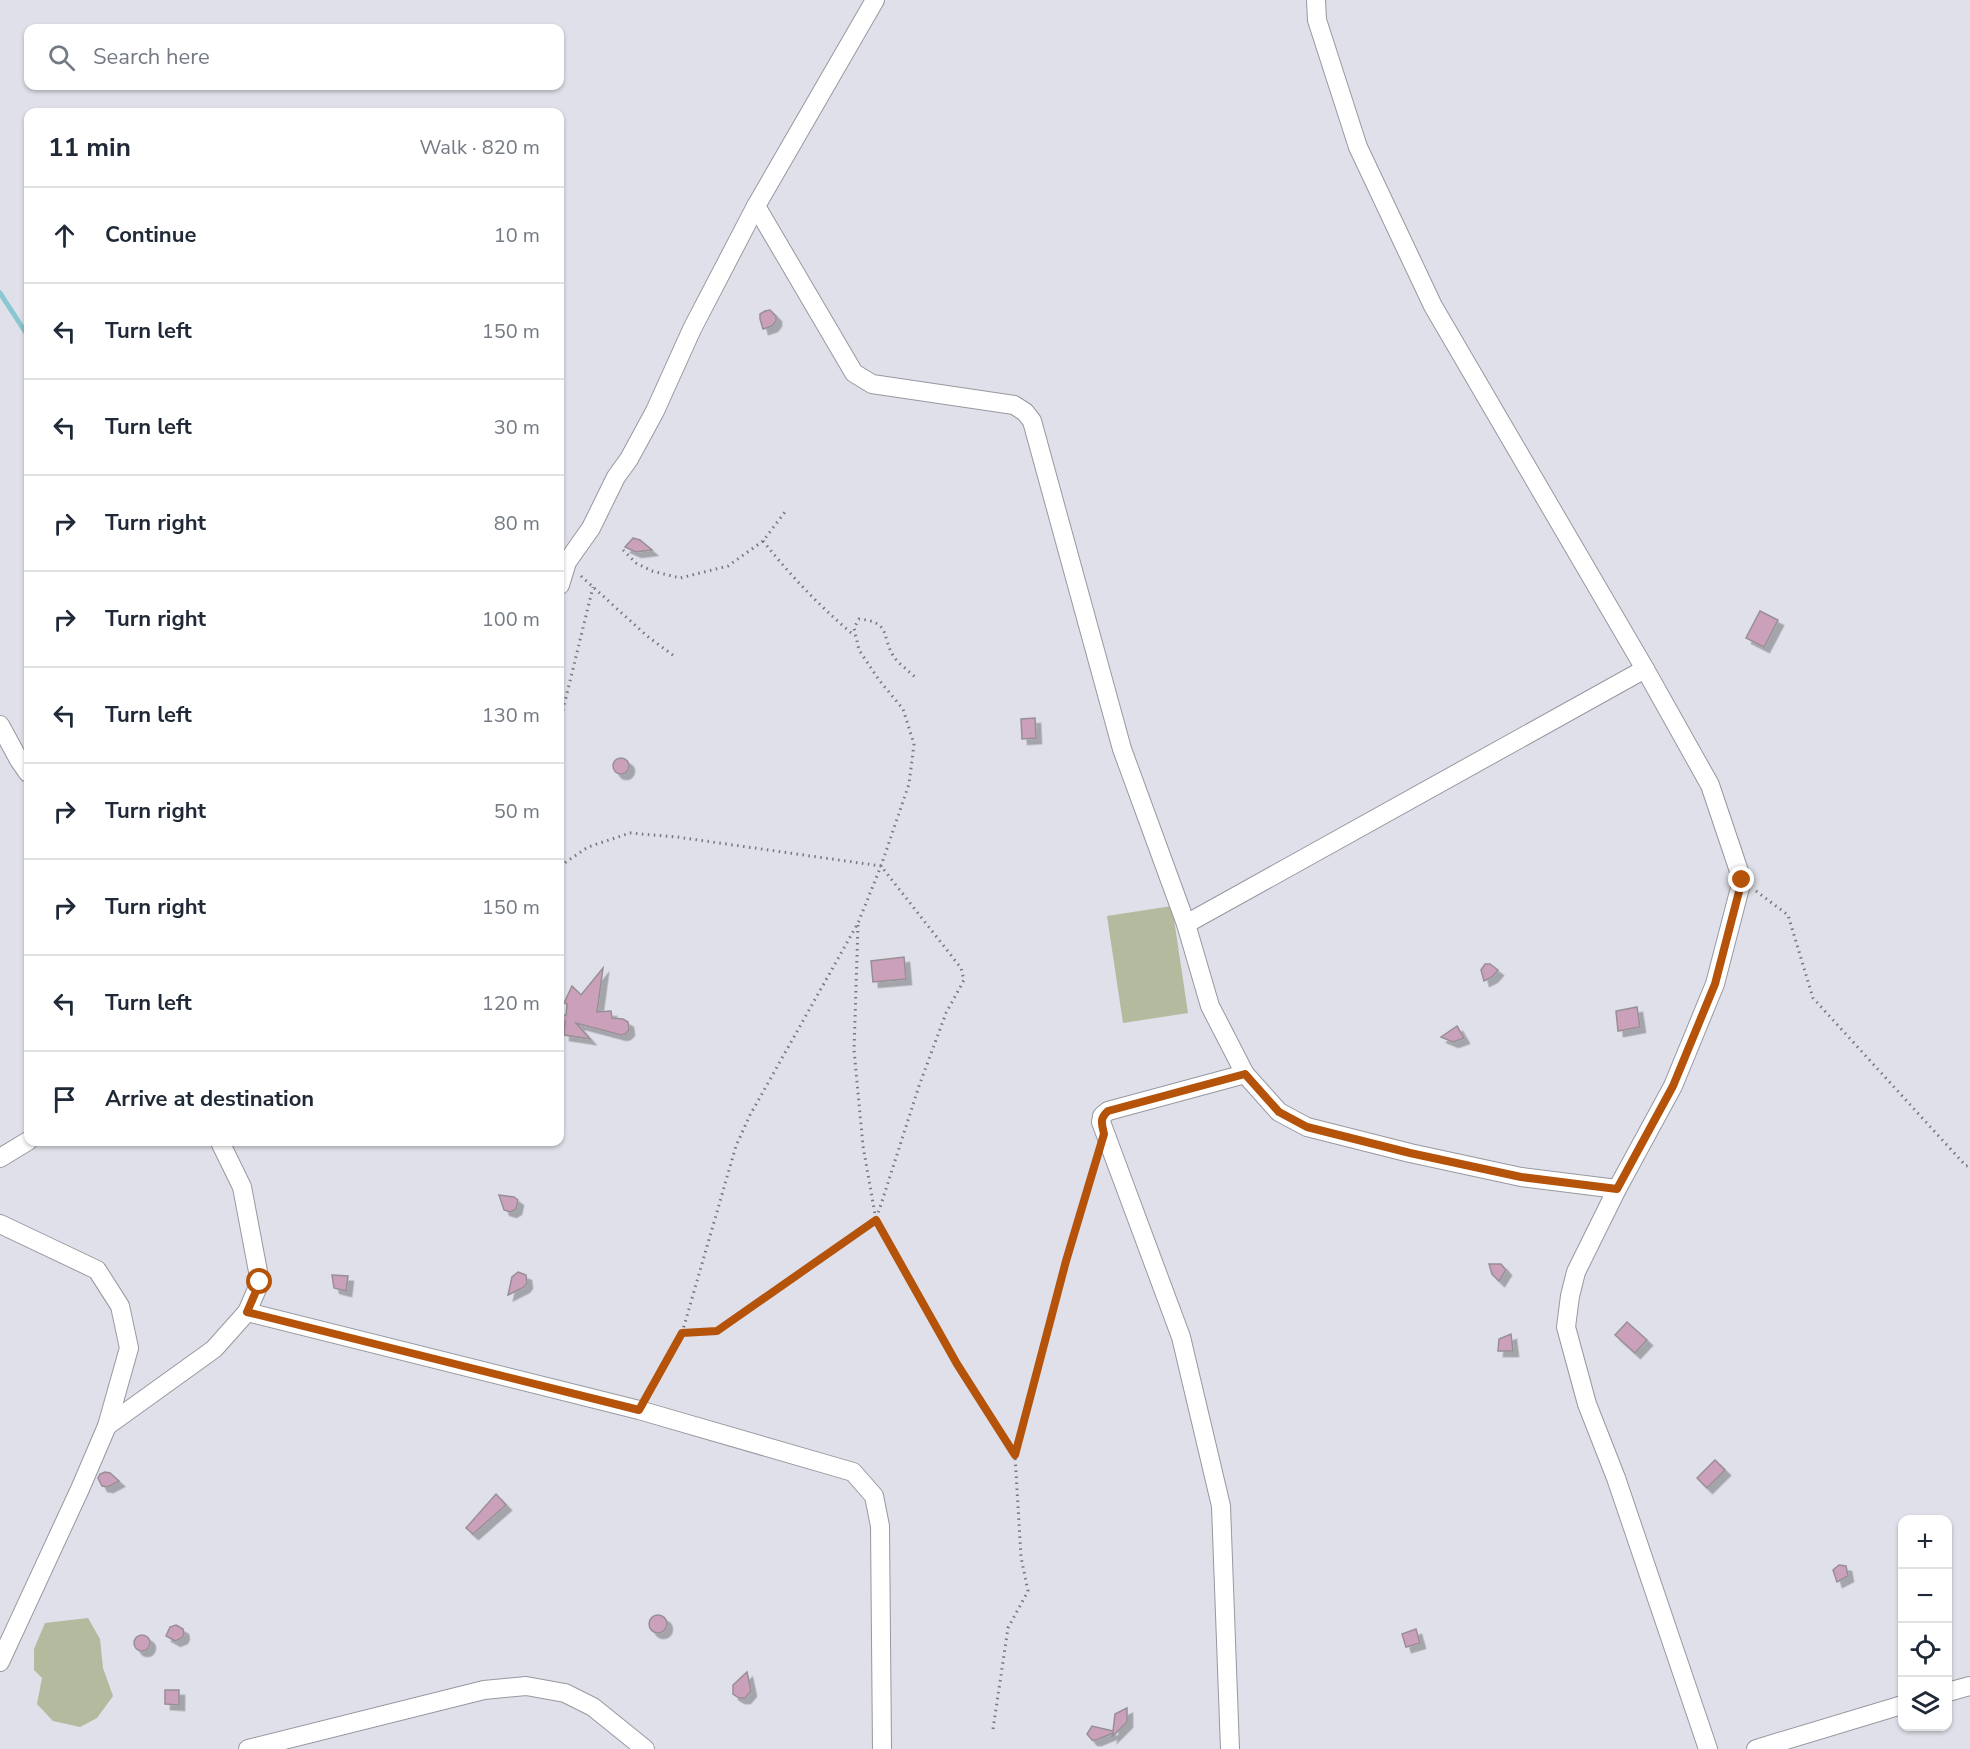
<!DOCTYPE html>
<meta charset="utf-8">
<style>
:root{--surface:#fff;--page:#f6f6f7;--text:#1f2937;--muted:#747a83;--line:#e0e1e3}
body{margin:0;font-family:"Nunito Sans",sans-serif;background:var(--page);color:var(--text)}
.controls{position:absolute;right:18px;bottom:18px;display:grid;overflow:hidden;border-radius:12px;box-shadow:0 2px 4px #0004}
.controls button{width:54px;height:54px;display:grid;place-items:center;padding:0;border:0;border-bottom:2px solid var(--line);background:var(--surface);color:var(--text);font:30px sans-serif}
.stop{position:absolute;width:18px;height:18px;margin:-14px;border:4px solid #b45309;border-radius:50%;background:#fff}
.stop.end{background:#b45309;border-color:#fff;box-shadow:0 2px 6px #0008}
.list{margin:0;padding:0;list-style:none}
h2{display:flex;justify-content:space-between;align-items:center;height:78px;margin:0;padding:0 24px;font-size:26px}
h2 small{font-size:20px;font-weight:400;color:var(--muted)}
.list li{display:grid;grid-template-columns:39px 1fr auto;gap:18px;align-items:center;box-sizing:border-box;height:96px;padding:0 24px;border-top:2px solid var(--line)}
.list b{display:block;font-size:22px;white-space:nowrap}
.list em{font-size:20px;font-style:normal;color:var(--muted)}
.icon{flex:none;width:33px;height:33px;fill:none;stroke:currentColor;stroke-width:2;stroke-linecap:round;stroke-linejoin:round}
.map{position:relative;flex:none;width:1970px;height:1749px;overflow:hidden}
.search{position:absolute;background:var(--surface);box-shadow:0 2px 4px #0004;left:24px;top:24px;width:540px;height:66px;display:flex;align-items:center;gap:15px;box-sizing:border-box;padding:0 21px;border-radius:12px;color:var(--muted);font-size:22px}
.panel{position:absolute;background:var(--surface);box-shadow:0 2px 4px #0004;left:24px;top:108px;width:540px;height:1038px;border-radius:12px}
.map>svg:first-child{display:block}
.green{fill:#b3ba9d}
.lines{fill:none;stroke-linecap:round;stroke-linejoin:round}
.stream{stroke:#8bc7d0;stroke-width:5}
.building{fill:#cba0bb;stroke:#988f94;stroke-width:1.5;filter:url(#shadow)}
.minor-casing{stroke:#9798a1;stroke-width:20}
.path{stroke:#77787e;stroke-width:3;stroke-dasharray:1.5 4.5;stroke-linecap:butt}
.minor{stroke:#fff;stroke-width:18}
.route{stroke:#b45309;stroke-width:8}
</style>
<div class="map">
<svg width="1970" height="1749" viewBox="0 0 1970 1749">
<defs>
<filter id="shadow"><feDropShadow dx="5.5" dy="5.5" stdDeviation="0" flood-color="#0004"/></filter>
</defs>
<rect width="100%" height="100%" fill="#dfe0e9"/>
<!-- green -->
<g class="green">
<polygon points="1172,906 1188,1013 1123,1023 1107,916"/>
<polygon points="88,1618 100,1639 103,1668 113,1696 97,1718 80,1727 53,1721 37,1704 42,1678 34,1670 34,1649 45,1623"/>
</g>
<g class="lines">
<!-- stream -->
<polyline class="stream" points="0,293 28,336"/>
</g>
<!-- building -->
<g class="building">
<polygon points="770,310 776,316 776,321 772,326 763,329 760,319 760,314 765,311"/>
<polygon points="633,538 640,540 652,550 636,552 625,547"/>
<polygon points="1760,611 1778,620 1764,647 1746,638"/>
<polygon points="1035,718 1036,738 1022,739 1021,719"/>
<circle cx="621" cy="766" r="8"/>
<polygon points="904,957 906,979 873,982 871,961"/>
<polygon points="1485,964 1490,964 1498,970 1492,977 1484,981 1481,970"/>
<polygon points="603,968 597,1012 611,1011 612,1018 623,1019 628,1022 629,1030 625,1034 621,1035 576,1023 590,1039 564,1035 565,1021 560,1019 560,1016 566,1015 567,1004 564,1003 572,986 581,995"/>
<polygon points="1637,1007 1640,1027 1618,1031 1616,1011"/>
<polygon points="1457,1026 1464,1038 1453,1042 1441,1037"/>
<polygon points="499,1195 514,1197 518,1200 516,1209 511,1212 504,1210"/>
<polygon points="1489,1264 1501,1264 1506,1270 1499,1281 1492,1274"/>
<polygon points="518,1272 526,1275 527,1283 524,1287 508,1295 512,1277"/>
<polygon points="332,1275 348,1276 346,1291 334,1288"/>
<polygon points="1627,1322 1647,1340 1635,1353 1615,1335"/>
<polygon points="1511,1334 1513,1351 1498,1351 1499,1339"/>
<polygon points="1715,1460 1725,1470 1707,1488 1697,1478"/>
<polygon points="105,1472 110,1473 119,1481 108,1487 102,1486 98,1478 100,1474"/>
<polygon points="496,1494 506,1505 473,1534 466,1528"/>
<polygon points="1839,1565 1846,1566 1848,1576 1837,1582 1833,1570"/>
<circle cx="658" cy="1624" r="9"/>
<polygon points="176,1625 183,1629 184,1634 182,1638 175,1641 166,1636 170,1627"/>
<polygon points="1416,1629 1420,1643 1406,1647 1402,1634"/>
<circle cx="142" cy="1643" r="8"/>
<polygon points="747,1672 751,1691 745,1698 739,1698 733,1694 733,1685"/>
<polygon points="165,1690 179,1690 179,1705 165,1704"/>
<polygon points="1127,1708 1127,1722 1112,1737 1113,1733 1096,1740 1092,1740 1087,1734 1092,1726 1113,1731 1115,1714"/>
</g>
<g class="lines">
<!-- minor casing -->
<g class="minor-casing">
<g id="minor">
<polyline points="1316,0 1317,20 1358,147 1433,306 1645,669 1710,785 1742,880 1715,984 1673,1086 1617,1189 1576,1272 1570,1296 1566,1327 1587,1404 1616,1478 1708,1749"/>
<polyline points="756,206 854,373 872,384 1014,405 1025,412 1032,421 1122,749 1186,924 1210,1006 1245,1074 1279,1112 1307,1127 1410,1153 1521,1177 1617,1189"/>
<polyline points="560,585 567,562 591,528 616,477 629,459 655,411 692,329 756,206 875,0"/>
<polyline points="0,725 19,760 28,773"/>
<polyline points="1186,924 1645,669"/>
<polyline points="0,1158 28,1141"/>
<polyline points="0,1224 97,1270 120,1306 129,1348 107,1426 80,1489 0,1662"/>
<polyline points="247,1312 639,1410 853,1472 874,1496 880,1526 882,1749"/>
<polyline points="107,1426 214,1349 247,1312 260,1282 242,1187 220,1142"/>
<polyline points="1948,1692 1970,1686"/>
<polyline points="248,1749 484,1690 526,1686 565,1693 593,1707 645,1749"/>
<polyline points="1230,1749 1221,1506 1181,1337 1101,1122 1102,1116 1108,1111 1245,1074"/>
<polyline points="1756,1749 1902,1705"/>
</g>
</g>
<!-- path -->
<g class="path">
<path d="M763,541C791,576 820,607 855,636"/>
<polyline points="623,550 636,563 652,571 680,578 728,566 763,541 785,512"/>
<polyline points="581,576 647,636 674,656"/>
<polyline points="560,722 593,587"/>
<polyline points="560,866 588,847 630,833 677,837 881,866 961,968 964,980 946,1013 919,1086 876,1220 717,1331 682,1333"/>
<polyline points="1756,891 1788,915 1813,998 1966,1166 1970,1165"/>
<polyline points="858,925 854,1050 863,1146 876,1220 957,1364 1015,1454"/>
<path d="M647,1396L682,1333L736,1146L750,1115L858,923L881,866L909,784L914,744L903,709L879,680L859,650L854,628L859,619C892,622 881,637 894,657C899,664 909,671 915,677"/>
<polyline points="993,1729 1008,1628 1028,1591 1021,1557 1015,1455 1066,1261 1096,1162"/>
</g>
<!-- minor -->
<use href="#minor" class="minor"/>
</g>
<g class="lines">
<!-- route -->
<path class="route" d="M260,1282L247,1312L639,1410L682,1333L717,1331L876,1220L957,1364L1015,1455L1066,1261L1104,1134C1102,1124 1099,1119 1108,1111L1245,1074L1279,1112L1307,1127L1410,1153L1521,1177L1617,1189L1673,1086L1715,984L1742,880"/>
</g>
</svg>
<div class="controls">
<button>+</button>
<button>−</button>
<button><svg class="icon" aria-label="locate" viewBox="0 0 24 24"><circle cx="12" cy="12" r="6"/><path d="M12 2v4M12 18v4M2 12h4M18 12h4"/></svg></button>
<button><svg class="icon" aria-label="layers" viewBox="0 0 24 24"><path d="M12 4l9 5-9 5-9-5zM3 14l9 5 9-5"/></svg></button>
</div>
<div class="stop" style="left:260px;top:1282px"></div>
<div class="stop end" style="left:1742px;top:880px"></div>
<div class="search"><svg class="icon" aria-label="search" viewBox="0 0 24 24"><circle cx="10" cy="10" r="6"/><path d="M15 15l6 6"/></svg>Search here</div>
<section class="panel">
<h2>11 min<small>Walk · 820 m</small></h2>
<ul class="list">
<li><svg class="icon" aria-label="ahead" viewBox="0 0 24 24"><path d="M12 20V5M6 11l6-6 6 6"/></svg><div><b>Continue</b></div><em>10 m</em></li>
<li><svg class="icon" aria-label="left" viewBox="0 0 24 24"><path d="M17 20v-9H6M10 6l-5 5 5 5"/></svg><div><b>Turn left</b></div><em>150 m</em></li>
<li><svg class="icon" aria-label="left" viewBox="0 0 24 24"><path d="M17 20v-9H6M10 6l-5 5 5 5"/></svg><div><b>Turn left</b></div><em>30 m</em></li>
<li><svg class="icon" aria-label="right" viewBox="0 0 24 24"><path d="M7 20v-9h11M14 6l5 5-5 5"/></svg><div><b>Turn right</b></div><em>80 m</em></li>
<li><svg class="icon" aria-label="right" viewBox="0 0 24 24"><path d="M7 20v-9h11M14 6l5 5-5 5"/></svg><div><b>Turn right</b></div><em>100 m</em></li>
<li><svg class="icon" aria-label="left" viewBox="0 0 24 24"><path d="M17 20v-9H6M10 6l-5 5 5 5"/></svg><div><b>Turn left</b></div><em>130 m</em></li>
<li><svg class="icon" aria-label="right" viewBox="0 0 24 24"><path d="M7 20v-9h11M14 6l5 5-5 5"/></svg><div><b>Turn right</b></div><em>50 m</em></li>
<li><svg class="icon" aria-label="right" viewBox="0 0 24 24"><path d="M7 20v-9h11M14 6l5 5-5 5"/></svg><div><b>Turn right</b></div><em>150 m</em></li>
<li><svg class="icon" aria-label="left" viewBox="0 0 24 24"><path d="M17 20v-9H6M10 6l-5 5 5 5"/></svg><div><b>Turn left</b></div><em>120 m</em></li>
<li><svg class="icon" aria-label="arrive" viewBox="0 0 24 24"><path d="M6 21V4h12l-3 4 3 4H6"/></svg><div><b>Arrive at destination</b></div></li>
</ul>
</section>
</div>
